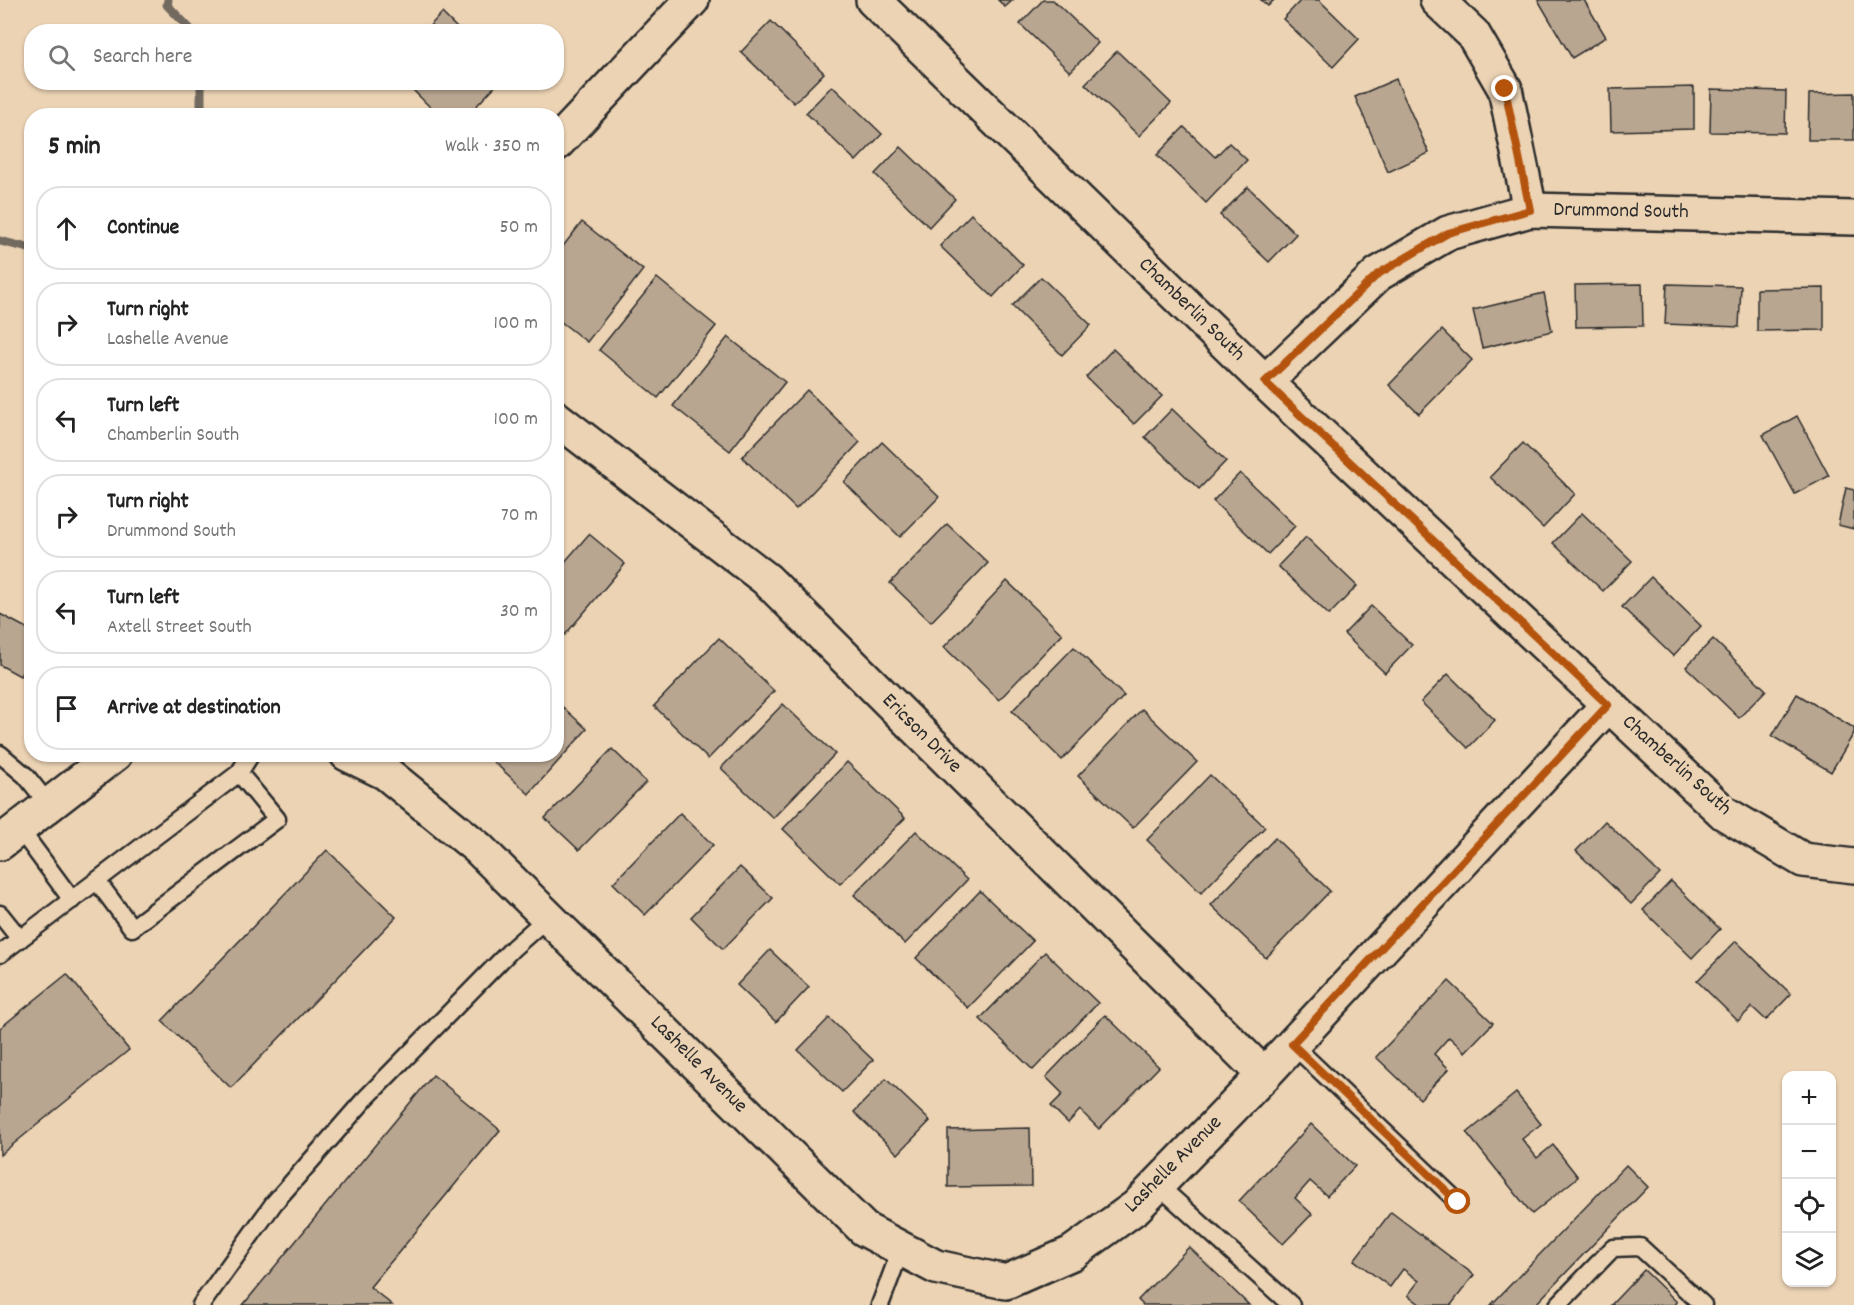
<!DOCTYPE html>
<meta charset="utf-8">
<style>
:root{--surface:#fff;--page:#f6f6f6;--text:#222;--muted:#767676;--line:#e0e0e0}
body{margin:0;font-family:Dekko,sans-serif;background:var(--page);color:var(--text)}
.controls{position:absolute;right:18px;bottom:18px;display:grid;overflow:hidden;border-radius:12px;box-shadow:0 2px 4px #0004}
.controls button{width:54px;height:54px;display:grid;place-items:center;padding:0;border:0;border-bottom:2px solid var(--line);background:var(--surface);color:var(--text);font:30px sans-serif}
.stop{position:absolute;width:18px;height:18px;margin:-14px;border:4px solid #b45309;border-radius:50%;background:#fff}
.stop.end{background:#b45309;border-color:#fff;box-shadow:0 2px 6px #0008}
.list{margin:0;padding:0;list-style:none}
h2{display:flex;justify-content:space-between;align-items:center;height:78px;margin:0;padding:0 24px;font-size:26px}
h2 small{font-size:20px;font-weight:400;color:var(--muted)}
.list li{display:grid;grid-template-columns:39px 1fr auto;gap:18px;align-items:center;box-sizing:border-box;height:84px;margin:0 12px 12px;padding:0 12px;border:2px solid var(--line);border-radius:24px}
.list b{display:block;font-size:22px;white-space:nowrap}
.list p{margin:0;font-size:20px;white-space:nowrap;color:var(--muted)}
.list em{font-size:20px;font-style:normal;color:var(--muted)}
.icon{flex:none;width:33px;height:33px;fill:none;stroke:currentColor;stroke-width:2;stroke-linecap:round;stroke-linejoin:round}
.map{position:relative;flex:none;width:1854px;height:1305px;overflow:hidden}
.search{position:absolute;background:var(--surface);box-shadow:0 2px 4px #0004;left:24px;top:24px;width:540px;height:66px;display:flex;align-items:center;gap:15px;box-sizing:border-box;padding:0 21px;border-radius:24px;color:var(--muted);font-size:22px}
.panel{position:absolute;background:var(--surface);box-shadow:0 2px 4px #0004;left:24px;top:108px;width:540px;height:654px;border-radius:24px}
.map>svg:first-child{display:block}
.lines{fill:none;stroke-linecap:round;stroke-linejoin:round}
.stream{stroke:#72695e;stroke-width:9}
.building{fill:#b9a691;stroke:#2b2b2b;stroke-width:1.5}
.service-casing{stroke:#2b2b2b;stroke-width:21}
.minor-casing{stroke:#2b2b2b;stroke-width:38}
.service{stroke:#ecd3b4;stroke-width:16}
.minor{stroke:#ecd3b4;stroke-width:33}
.route{stroke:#b45309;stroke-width:8}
.labels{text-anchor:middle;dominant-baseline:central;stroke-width:6;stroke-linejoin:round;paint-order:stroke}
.street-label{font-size:21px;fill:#2b2b2b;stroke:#ecd3b4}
</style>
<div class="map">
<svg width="1854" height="1305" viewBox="0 0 1854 1305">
<rect width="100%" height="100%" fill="#ecd3b4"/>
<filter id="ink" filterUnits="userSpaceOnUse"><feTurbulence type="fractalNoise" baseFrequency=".0167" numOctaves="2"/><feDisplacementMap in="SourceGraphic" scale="12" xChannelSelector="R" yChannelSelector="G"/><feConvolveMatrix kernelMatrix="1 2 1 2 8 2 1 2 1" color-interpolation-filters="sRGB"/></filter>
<g filter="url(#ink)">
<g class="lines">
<!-- stream -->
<g class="stream">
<polyline points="168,0 167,5 193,32"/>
<polyline points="201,82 201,116"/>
<polyline points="0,241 32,249"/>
</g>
</g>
<!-- building -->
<g class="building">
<polygon points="998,0 1013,0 1005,7"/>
<polygon points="1043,0 1053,0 1098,43 1070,72 1020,24"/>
<polygon points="1261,0 1274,0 1268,6"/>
<polygon points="1301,0 1319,0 1359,39 1333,67 1283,19"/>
<polygon points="1538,0 1584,0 1606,37 1572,58"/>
<polygon points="442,13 461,32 424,32"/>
<polygon points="771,21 824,73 794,103 741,52"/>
<polygon points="1117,51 1171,103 1139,136 1085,84"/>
<polygon points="1396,79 1429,153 1388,172 1355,97"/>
<polygon points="405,82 499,82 467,116 439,116"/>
<polygon points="832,86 882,134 856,161 806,113"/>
<polygon points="1694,87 1694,129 1611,131 1610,89"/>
<polygon points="1711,89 1786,91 1785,133 1710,132"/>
<polygon points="1854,93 1854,140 1808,140 1809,94"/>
<polygon points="1184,127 1215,157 1229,143 1247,160 1206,203 1157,155"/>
<polygon points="901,147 955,199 929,227 875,174"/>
<polygon points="1248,187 1296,234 1269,262 1220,215"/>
<polygon points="971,214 1023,265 993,297 940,246"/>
<polygon points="582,222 643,270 587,342 556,318 556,255"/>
<polygon points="1041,277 1091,325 1062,355 1012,306"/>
<polygon points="657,278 716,326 658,398 599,350"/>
<polygon points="1642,284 1643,326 1576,327 1575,285"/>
<polygon points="1667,284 1741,286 1739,327 1665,324"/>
<polygon points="1824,288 1824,330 1757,331 1757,289"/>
<polygon points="1544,293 1552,331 1482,348 1473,310"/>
<polygon points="1442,330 1472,360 1419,414 1389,385"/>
<polygon points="728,337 785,382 730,451 673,406"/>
<polygon points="1113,349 1162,396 1134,424 1086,377"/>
<polygon points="807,390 860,442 796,509 742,457"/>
<polygon points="1172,409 1226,461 1199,489 1145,437"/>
<polygon points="1797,416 1829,476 1795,494 1763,435"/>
<polygon points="882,442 939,497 900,537 844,482"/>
<polygon points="1523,443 1575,494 1543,528 1490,477"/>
<polygon points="1240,473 1295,526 1268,554 1213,501"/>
<polygon points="1846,488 1854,490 1854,529 1838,525"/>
<polygon points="1582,513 1632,561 1603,591 1553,543"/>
<polygon points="947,524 988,563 931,622 890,583"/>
<polygon points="589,534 625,564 565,635 556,628 556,572"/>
<polygon points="1306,537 1357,586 1329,615 1278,566"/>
<polygon points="1651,577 1701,626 1673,656 1622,607"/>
<polygon points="1007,581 1062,634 999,700 944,647"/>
<polygon points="1371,606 1412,645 1385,673 1344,634"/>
<polygon points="0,614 32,631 32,654 20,676 0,665"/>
<polygon points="719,638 774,691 708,759 654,706"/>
<polygon points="1713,639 1766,690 1739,718 1686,667"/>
<polygon points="1074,647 1124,696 1062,760 1012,711"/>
<polygon points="1448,674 1495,720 1468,748 1421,702"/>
<polygon points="1797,694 1854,728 1854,733 1831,772 1772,736"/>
<polygon points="556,701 587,729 529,794 485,754 556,754"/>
<polygon points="783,704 835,754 773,818 721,768"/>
<polygon points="1142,709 1197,762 1133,828 1078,776"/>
<polygon points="612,749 646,782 579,850 545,818"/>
<polygon points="847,762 905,818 840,884 783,829"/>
<polygon points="1210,775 1265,827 1201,893 1147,840"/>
<polygon points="680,813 713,845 645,915 613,883"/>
<polygon points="1605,821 1660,874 1631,904 1576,851"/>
<polygon points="916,831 967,880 905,944 854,895"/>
<polygon points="1275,838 1330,891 1266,958 1211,905"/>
<polygon points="327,850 396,917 231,1088 162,1021"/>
<polygon points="740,867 773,898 723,949 691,917"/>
<polygon points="1671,881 1720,929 1692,958 1643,910"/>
<polygon points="980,891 1033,941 968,1008 916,958"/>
<polygon points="1736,941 1791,994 1766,1020 1752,1007 1738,1021 1697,981"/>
<polygon points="770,950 809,987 776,1022 737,985"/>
<polygon points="1045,952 1098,1003 1033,1070 980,1019"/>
<polygon points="67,974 129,1050 0,1155 0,1028"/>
<polygon points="1449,981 1493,1023 1465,1052 1449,1037 1434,1054 1449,1069 1420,1099 1376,1057"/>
<polygon points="1105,1015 1159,1067 1099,1129 1080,1110 1068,1123 1051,1106 1063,1094 1046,1077"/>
<polygon points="829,1018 873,1060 842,1092 798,1050"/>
<polygon points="433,1075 500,1130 370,1287 392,1305 243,1305"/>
<polygon points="886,1079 930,1121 898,1154 854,1112"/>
<polygon points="1516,1093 1541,1124 1522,1139 1537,1158 1553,1145 1578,1177 1532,1214 1467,1133"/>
<polygon points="1311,1124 1355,1166 1327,1196 1310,1181 1295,1198 1312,1214 1283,1244 1239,1201"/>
<polygon points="1030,1128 1031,1186 948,1187 948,1130"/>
<polygon points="1626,1165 1648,1187 1535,1305 1491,1305"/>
<polygon points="1391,1212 1474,1275 1451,1305 1421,1305 1408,1295 1419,1281 1403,1269 1390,1287 1354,1260"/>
<polygon points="1189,1247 1249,1305 1143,1305 1138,1300"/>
<polygon points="1644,1270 1677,1302 1675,1305 1611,1305"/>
</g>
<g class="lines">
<!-- service casing -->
<g class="service-casing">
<g id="service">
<polyline points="0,754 26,776 49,805"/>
<polyline points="19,828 72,900"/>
<polyline points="97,881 132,928 277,819 239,773"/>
<polyline points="0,914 20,939"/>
<polyline points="0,954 239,773 251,754"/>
<polyline points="1292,1044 1458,1202"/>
<polyline points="1157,1184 1291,1305"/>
<polyline points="201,1305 274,1203 365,1099 513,948 548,917"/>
<polyline points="880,1305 901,1249"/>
<polyline points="1558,1305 1613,1248 1640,1247 1703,1305"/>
</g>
</g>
<!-- minor casing -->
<g class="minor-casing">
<g id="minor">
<polyline points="873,0 1265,382 1724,813 1803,860 1854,866"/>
<polyline points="1437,0 1473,34 1505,89 1530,210"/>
<polyline points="556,144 692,0"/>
<polyline points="1265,382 1378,274 1448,233 1530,210 1854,218"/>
<polyline points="556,418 766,579 1264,1075"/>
<polyline points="347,754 386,773 478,848 864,1229 936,1267 1006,1282 1072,1253 1136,1207 1264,1075 1608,705"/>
<polyline points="0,843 115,754"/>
</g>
</g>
<!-- service -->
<use href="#service" class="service"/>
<!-- minor -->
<use href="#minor" class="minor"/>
</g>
</g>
<g class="lines" filter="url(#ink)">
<!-- route -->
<polyline class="route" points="1458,1202 1292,1044 1608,705 1265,382 1378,274 1448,233 1530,210 1505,89"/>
</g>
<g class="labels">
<!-- street labels -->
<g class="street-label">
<text transform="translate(1621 212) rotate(1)">Drummond South</text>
<text transform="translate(1191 310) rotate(44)">Chamberlin South</text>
<text transform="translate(921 734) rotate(45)">Ericson Drive</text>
<text transform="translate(1676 766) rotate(42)">Chamberlin South</text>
<text transform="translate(698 1065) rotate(45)">Lashelle Avenue</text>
<text transform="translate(1174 1165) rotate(-45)">Lashelle Avenue</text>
</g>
</g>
</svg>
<div class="controls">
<button>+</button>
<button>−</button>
<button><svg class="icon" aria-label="locate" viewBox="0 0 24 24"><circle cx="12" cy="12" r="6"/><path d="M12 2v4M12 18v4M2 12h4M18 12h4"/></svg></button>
<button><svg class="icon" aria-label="layers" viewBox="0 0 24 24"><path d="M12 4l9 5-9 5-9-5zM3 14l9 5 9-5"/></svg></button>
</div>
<div class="stop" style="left:1458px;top:1202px"></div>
<div class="stop end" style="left:1505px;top:89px"></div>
<div class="search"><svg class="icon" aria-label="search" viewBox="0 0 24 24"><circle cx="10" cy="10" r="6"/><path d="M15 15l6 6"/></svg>Search here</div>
<section class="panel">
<h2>5 min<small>Walk · 350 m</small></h2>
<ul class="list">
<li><svg class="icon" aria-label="ahead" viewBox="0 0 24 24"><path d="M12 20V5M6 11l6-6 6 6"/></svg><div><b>Continue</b></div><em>50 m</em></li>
<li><svg class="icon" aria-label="right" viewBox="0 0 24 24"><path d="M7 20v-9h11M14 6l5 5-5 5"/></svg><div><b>Turn right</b><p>Lashelle Avenue</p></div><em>100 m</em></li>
<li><svg class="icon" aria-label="left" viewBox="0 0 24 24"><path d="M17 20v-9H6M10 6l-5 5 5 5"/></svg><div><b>Turn left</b><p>Chamberlin South</p></div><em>100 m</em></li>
<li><svg class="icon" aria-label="right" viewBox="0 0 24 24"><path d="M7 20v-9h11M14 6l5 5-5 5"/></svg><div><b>Turn right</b><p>Drummond South</p></div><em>70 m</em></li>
<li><svg class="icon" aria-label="left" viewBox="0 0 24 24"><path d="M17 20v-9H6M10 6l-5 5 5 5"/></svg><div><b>Turn left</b><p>Axtell Street South</p></div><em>30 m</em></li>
<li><svg class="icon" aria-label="arrive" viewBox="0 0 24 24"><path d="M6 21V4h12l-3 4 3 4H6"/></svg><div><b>Arrive at destination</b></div></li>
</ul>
</section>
</div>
